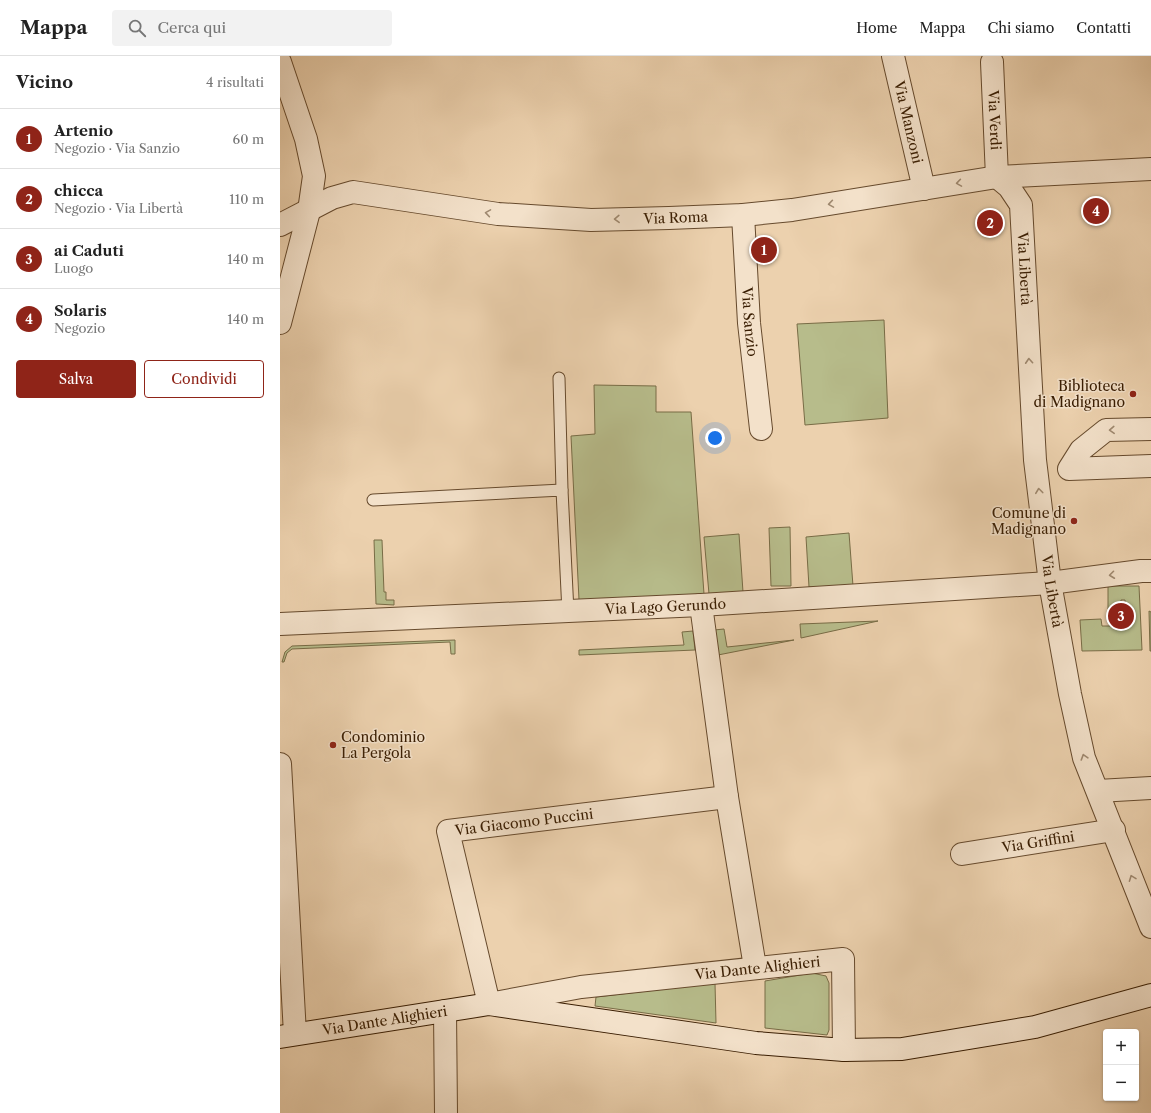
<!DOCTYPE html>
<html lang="it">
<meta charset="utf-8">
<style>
:root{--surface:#fff;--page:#f2f2f2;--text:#222;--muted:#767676;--line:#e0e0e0;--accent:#8f2418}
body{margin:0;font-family:"Libre Caslon Text",serif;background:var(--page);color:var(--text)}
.controls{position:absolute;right:12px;bottom:12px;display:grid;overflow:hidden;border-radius:4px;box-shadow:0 1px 3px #0004}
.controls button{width:36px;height:36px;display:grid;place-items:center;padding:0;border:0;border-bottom:1px solid var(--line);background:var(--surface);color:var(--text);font:20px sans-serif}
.you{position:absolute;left:435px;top:382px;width:14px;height:14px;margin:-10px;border:3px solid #fff;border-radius:50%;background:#1a73e8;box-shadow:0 0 0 6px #1a73e833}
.badge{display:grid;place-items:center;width:26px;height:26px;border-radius:50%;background:var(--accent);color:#fff;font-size:13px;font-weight:700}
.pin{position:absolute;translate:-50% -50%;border:2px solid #fff;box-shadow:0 1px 4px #0006}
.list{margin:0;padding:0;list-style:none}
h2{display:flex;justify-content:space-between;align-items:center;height:52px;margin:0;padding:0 16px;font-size:17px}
h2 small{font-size:13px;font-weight:400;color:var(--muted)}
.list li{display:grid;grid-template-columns:26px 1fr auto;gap:12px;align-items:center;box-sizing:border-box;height:60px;padding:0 16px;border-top:1px solid var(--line)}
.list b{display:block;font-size:15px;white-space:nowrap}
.list p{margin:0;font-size:13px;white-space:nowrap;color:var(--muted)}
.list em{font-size:13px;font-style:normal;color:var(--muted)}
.actions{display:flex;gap:8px;padding:12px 16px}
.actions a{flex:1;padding:9px 0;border:1px solid var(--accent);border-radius:4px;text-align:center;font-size:14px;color:var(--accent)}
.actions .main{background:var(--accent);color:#fff}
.icon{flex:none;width:22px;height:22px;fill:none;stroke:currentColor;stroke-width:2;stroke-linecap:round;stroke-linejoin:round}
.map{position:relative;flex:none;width:871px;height:1057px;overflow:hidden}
header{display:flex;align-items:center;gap:24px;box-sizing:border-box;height:56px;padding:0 20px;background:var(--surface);border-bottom:1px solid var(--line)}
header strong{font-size:19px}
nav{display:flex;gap:22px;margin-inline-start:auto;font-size:14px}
.search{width:280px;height:36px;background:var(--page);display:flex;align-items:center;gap:10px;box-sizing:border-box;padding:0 14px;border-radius:4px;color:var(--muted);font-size:15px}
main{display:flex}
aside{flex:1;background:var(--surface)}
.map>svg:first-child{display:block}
.green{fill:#b7bc8b;stroke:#786c46}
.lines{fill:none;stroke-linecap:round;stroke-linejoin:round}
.lane-casing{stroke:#664a2d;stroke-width:13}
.street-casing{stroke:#664a2d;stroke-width:24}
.secondary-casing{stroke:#391d02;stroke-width:24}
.lane{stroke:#f3e1ca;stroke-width:11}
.street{stroke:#f3e1ca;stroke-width:22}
.secondary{stroke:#f3e1ca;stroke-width:22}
.oneway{stroke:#9f8970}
.poi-dot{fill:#8f2418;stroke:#f3e1ca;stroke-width:1.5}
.labels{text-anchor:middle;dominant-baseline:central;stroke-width:3;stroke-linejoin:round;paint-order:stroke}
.street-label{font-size:14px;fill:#391d02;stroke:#f3e1ca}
.poi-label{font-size:14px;fill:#391d02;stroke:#f3e1ca;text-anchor:end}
</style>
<header>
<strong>Mappa</strong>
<div class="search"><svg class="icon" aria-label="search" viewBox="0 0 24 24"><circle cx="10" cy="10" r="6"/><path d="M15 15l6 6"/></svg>Cerca qui</div>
<nav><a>Home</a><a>Mappa</a><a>Chi siamo</a><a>Contatti</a></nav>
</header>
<main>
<aside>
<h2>Vicino<small>4 risultati</small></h2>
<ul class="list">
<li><span class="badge">1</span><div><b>Artenio</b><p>Negozio · Via Sanzio</p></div><em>60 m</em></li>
<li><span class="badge">2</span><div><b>chicca</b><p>Negozio · Via Libertà</p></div><em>110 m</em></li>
<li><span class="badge">3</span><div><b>ai Caduti</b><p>Luogo</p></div><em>140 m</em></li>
<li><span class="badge">4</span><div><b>Solaris</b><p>Negozio</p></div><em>140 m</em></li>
</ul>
<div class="actions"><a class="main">Salva</a><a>Condividi</a></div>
</aside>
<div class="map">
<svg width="871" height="1057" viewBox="0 0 871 1057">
<rect width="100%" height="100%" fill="#ecd1ae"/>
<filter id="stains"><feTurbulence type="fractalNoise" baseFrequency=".005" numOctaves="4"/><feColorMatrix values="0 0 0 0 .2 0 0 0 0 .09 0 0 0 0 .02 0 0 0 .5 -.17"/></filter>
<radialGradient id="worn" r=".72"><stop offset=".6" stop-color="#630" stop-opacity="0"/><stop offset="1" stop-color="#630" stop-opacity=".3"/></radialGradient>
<!-- green -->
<g class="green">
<polygon points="604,264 608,362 525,369 517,268"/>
<polygon points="314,329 376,330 376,356 411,356 424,538 299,544 291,380 315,378"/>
<polygon points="510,471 511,530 491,530 489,472"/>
<polygon points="569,477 573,530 529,531 526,481"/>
<polygon points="459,478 463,536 429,538 424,481"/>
<polygon points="94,484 102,484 104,536 106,536 106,544 114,544 114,549 96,548"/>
<polygon points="828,530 859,530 862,594 802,595 800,564 821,563 822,570 846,570 845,544 841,544 841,553 828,553"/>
<polygon points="869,555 871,556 871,595 870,595"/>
<polygon points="598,565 521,582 520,568"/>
<polygon points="444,573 447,591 514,584 438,599 434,574"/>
<polygon points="413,575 415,594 299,599 299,594 404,589 402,576"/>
<polygon points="175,584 175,598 171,598 170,586 12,593 7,597 4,606 2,606 5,596 12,590"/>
<polygon points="532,917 546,920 549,927 549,974 547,979 485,972 485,925"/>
<polygon points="435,927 436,967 315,950 316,941"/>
</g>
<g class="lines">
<!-- lane casing -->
<g class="lane-casing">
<g id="lane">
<polyline points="279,322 282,434"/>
<polyline points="93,444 282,434 288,556"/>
</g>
</g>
<!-- street casing -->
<g class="street-casing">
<g id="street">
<path id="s1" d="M613,0L644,133"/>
<polyline points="0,6 26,83 34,120 29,155 0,267"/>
<path id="s2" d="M712,6L717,121"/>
<path id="s3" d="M717,121L729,131L741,149L755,404L770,527L790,638L804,702L871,871"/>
<path id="s4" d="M463,159L469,267L481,373"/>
<path id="s5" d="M0,169L52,142L73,136L218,158L311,164L389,162L463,159L512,154L717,121L871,113"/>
<polyline points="871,373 826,374 801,394 789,413 871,410"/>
<polyline points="421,549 447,741 475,911"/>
<path id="s6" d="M0,568L421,549L770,527L861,515H871"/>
<polyline points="0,708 15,978"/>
<polyline points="818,735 871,732"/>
<path id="s7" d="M447,741L168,775L209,948L301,931L563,903L564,994"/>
<path id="s8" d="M682,798L834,774"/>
<polyline points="165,955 166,1057"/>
</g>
</g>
<!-- secondary casing -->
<g class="secondary-casing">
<g id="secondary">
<path id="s9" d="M0,981L209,948L476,987L564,994L622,993L755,971L871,939"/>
</g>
</g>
<!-- lane -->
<use href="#lane" class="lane"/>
<!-- street -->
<use href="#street" class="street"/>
<!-- secondary -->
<use href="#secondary" class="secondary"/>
</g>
<!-- one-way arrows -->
<defs><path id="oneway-chevron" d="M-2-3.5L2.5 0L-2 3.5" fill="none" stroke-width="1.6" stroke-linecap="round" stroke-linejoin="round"/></defs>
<g class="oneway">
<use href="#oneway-chevron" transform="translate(679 127) rotate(171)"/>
<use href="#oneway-chevron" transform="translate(551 148) rotate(171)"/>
<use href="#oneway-chevron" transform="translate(208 157) rotate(-171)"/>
<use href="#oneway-chevron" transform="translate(337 163) rotate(178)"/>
<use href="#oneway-chevron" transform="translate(749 305) rotate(-94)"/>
<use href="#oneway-chevron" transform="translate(832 374) rotate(177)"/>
<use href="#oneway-chevron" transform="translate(759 435) rotate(-97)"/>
<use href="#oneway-chevron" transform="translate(832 519) rotate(173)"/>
<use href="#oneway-chevron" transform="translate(804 701) rotate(-107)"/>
<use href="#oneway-chevron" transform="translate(852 822) rotate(-111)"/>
</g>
<!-- markers -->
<g class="poi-dot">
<circle cx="853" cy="338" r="4"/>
<circle cx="794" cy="465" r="4"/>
<circle cx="53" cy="689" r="4"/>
</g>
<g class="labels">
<!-- street labels -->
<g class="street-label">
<text stroke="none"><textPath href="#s2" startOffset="58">Via Verdi</textPath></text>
<text stroke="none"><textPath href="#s1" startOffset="68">Via Manzoni</textPath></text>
<text stroke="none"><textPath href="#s5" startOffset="405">Via Roma</textPath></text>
<text stroke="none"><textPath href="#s3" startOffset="101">Via Libertà</textPath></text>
<text stroke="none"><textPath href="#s4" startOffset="107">Via Sanzio</textPath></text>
<text stroke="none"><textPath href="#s3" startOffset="425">Via Libertà</textPath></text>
<text stroke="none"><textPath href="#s6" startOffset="386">Via Lago Gerundo</textPath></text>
<text transform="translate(244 766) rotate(-7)">Via Giacomo Puccini</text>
<text stroke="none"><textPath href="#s8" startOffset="77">Via Griffini</textPath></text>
<text stroke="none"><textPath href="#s7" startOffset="730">Via Dante Alighieri</textPath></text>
<text stroke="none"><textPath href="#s9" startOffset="106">Via Dante Alighieri</textPath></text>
</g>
<!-- poi labels -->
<g class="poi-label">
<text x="845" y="330">Biblioteca<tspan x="845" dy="16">di Madignano</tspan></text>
<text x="786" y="457">Comune di<tspan x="786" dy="16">Madignano</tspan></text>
<text x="61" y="681" text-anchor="start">Condominio<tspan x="61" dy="16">La Pergola</tspan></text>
</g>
</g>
<rect width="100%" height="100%" filter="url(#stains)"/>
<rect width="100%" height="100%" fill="url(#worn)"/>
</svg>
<div class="controls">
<button>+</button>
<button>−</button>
</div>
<div class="you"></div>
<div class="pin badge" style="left:484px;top:194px">1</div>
<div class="pin badge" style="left:710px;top:167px">2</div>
<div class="pin badge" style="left:841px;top:560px">3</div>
<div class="pin badge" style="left:816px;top:155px">4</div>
</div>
</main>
